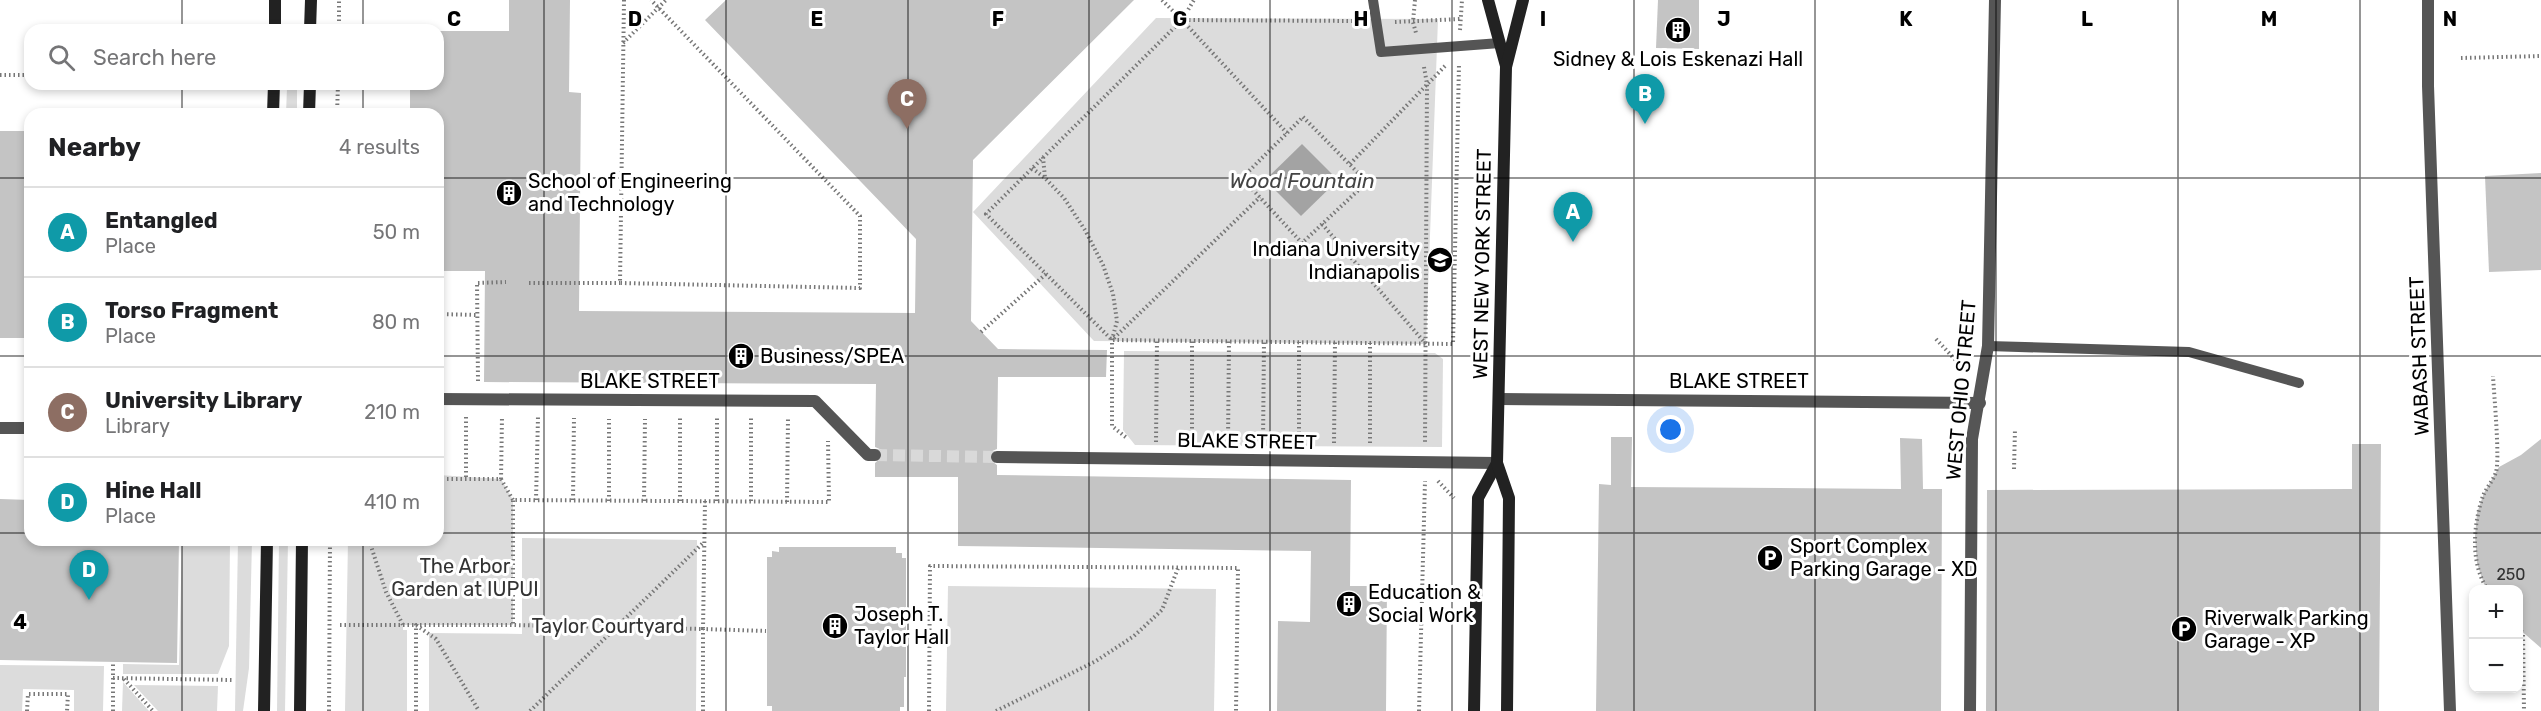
<!DOCTYPE html>
<meta charset="utf-8">
<style>
:root{--surface:#fff;--page:#f6f6f6;--text:#202124;--muted:#757577;--line:#e0e0e0;--accent:#d93025}
body{margin:0;font-family:Rubik,sans-serif;background:var(--page);color:var(--text)}
.controls{position:absolute;right:18px;bottom:18px;display:grid;overflow:hidden;border-radius:12px;box-shadow:0 3px 9px #0003}
.controls button{width:54px;height:54px;display:grid;place-items:center;padding:0;border:0;border-bottom:2px solid var(--line);background:var(--surface);color:var(--text);font:30px sans-serif}
.you{position:absolute;left:1671px;top:430px;width:21px;height:21px;margin:-15px;border:4px solid #fff;border-radius:50%;background:#1a73e8;box-shadow:0 0 0 9px #1a73e833}
.badge{display:grid;place-items:center;width:39px;height:39px;border-radius:50%;background:var(--accent);color:#fff;font-size:20px;font-weight:700}
.pin{position:absolute;translate:-50% -50px;filter:drop-shadow(0 2px 3px #0008)}
.pin::after{content:'';position:absolute;top:32px;width:21px;height:18px;background:inherit;clip-path:polygon(0 0,100% 0,50% 100%)}
.list{margin:0;padding:0;list-style:none}
h2{display:flex;justify-content:space-between;align-items:center;height:78px;margin:0;padding:0 24px;font-size:26px}
h2 small{font-size:20px;font-weight:400;color:var(--muted)}
.list li{display:grid;grid-template-columns:39px 1fr auto;gap:18px;align-items:center;box-sizing:border-box;height:90px;padding:0 24px;border-top:2px solid var(--line)}
.list b{display:block;font-size:22px;white-space:nowrap}
.list p{margin:0;font-size:20px;white-space:nowrap;color:var(--muted)}
.list em{font-size:20px;font-style:normal;color:var(--muted)}
.icon{flex:none;width:33px;height:33px;fill:none;stroke:currentColor;stroke-width:2;stroke-linecap:round;stroke-linejoin:round}
.map{position:relative;flex:none;width:2541px;height:711px;overflow:hidden}
.search{position:absolute;background:var(--surface);box-shadow:0 3px 9px #0003;left:24px;top:24px;width:420px;height:66px;display:flex;align-items:center;gap:15px;box-sizing:border-box;padding:0 21px;border-radius:18px;color:var(--muted);font-size:22px}
.panel{position:absolute;background:var(--surface);box-shadow:0 3px 9px #0003;left:24px;top:108px;width:420px;height:438px;border-radius:18px}
.map>svg:first-child{display:block}
.green{fill:#dcdcdc}
.water{fill:#a3a3a3}
.building{fill:#c4c4c4}
.lines{fill:none;stroke-linecap:round;stroke-linejoin:round}
.minor-tunnel{stroke:#d9d9d9;stroke-width:12;stroke-dasharray:12 6;stroke-linecap:butt}
.path{stroke:#777;stroke-width:4;stroke-dasharray:1.5 3;stroke-linecap:butt}
.service{stroke:#555;stroke-width:10}
.minor{stroke:#555;stroke-width:12}
.tertiary{stroke:#555;stroke-width:12}
.secondary{stroke:#222;stroke-width:12}
.grid{fill:none;stroke:#000;stroke-width:1.5;stroke-opacity:0.55}
.labels{text-anchor:middle;dominant-baseline:central;stroke-width:6;stroke-linejoin:round;paint-order:stroke}
.number-label{font-size:16px;fill:#313131}
.poi-label{font-size:20px;fill:#000;stroke:#fff;text-anchor:start}
.street-label{font-size:20px;fill:#000;stroke:#fff}
.park-label{font-size:20px;fill:#333;stroke:#fff}
.water-label{font-size:21px;font-style:italic;fill:#444;stroke:#fff}
.grid-label{font-size:20px;text-anchor:middle;font-weight:bold;fill:#000;stroke:#fff;stroke-width:6;stroke-linejoin:round;paint-order:stroke}
</style>
<div class="map">
<svg width="2541" height="711" viewBox="0 0 2541 711">
<rect width="100%" height="100%" fill="#fff"/>
<!-- green -->
<g class="green">
<polygon points="1156,18 1438,19 1426,344 1094,341 973,212"/>
<polygon points="297,87 297,114 286,114 287,88"/>
<polygon points="1124,351 1435,353 1443,359 1442,447 1135,445 1123,430"/>
<polygon points="438,475 501,479 513,500 513,625 403,625 403,630 407,630 407,711 345,711 348,540 438,540"/>
<polygon points="522,538 697,540 696,711 429,711 429,633 522,634"/>
<polygon points="182,540 230,540 229,646 218,674 123,674 123,664 179,665"/>
<polygon points="238,540 252,540 249,668 243,711 235,711"/>
<polygon points="279,540 288,540 285,711 277,711"/>
<polygon points="948,586 1216,589 1214,711 946,711"/>
<polygon points="0,665 104,666 103,711 74,711 74,690 23,689 22,711 0,711"/>
<polygon points="123,682 149,711 122,711"/>
<polygon points="134,685 218,686 217,711 158,711"/>
</g>
<!-- water -->
<polygon class="water" points="1302,144 1338,180 1301,216 1265,180"/>
<!-- building -->
<g class="building">
<polygon points="509,0 570,0 569,92 581,93 579,311 915,313 916,239 705,20 726,0 1134,0 973,160 971,321 998,349 1107,350 1106,377 998,377 997,449 990,452 990,460 997,465 997,475 1351,480 1350,586 1387,586 1386,711 1277,711 1278,621 1310,622 1311,551 958,546 958,477 875,477 875,463 883,456 882,450 875,447 876,384 484,382 485,271 438,271 438,114 410,114 410,84 438,84 438,31 509,31"/>
<polygon points="1658,0 1699,0 1699,49 1656,48"/>
<rect x="0" y="131" width="30" height="207"/>
<polygon points="2541,173 2541,270 2489,272 2485,176"/>
<polygon points="1611,437 1632,437 1631,487 1901,489 1900,438 1922,439 1923,489 1942,489 1941,711 1596,711 1599,484 1611,485"/>
<polygon points="2541,439 2541,648 2518,628 2518,590 2488,590 2484,584 2477,563 2475,536 2477,513 2484,493 2499,467 2521,455"/>
<polygon points="2352,444 2381,444 2379,711 1986,711 1987,490 2352,489"/>
<polygon points="0,499 30,500 30,540 179,540 177,663 0,660"/>
<polygon points="779,547 896,547 896,553 902,553 902,558 906,558 906,677 904,677 904,707 900,707 900,711 772,711 772,706 767,706 767,557 772,557 772,551 779,552"/>
</g>
<g class="lines">
<!-- minor-tunnel -->
<polyline class="minor-tunnel" points="875,455 997,457"/>
<!-- path -->
<g class="path">
<polyline points="624,0 620,283 860,288 860,216 651,0"/>
<polyline points="1162,0 1182,20 1194,0"/>
<polyline points="1415,0 1413,22 1416,33"/>
<polyline points="1182,20 1287,133"/>
<polyline points="1357,21 1182,20 986,214 1112,340 1453,344 1459,64"/>
<polyline points="1395,22 1460,19"/>
<polyline points="339,30 339,0"/>
<polyline points="1460,30 1462,0"/>
<polyline points="623,43 666,0"/>
<polyline points="2461,58 2541,56"/>
<polyline points="1424,67 1427,84 1425,443"/>
<polyline points="0,75 30,75"/>
<polyline points="337,114 338,84"/>
<polygon points="1303,117 1367,182 1302,243 1242,178"/>
<polyline points="1043,157 1045,178 1064,198 1085,230 1103,265 1113,294 1117,321 1112,340 1112,426 1128,439"/>
<polyline points="1350,164 1445,66"/>
<polyline points="1032,168 1045,178"/>
<polyline points="1322,224 1426,344"/>
<polyline points="529,283 620,283"/>
<polyline points="438,314 477,315"/>
<polyline points="981,332 1046,274"/>
<polyline points="1114,338 1260,197"/>
<polyline points="1936,339 1963,368"/>
<polyline points="478,381 477,283 506,282"/>
<polyline points="466,417 466,478"/>
<polyline points="1156,442 1157,340"/>
<polyline points="1192,442 1192,341"/>
<polyline points="1228,442 1229,341"/>
<polyline points="1299,442 1299,342"/>
<polyline points="1263,443 1264,341"/>
<polyline points="1334,443 1335,342"/>
<polyline points="1370,443 1370,343"/>
<polyline points="2014,469 2015,429"/>
<polyline points="438,479 501,479 513,500"/>
<polyline points="501,479 502,417"/>
<polyline points="1438,481 1454,498"/>
<polyline points="536,500 538,417"/>
<polyline points="573,500 574,418"/>
<polyline points="609,501 609,419"/>
<polyline points="644,501 645,419"/>
<polyline points="680,501 680,417"/>
<polyline points="705,501 703,629 513,625 513,500 829,502 828,441"/>
<polyline points="717,501 717,418"/>
<polyline points="751,501 751,418"/>
<polyline points="787,502 788,419"/>
<polyline points="369,540 386,592 403,625"/>
<path d="M2488,590C2470,564 2473,525 2483,496C2486,488 2493,481 2496,472C2500,459 2494,394 2493,376"/>
<polyline points="340,625 416,625 436,639 479,711"/>
<polyline points="2518,628 2523,633 2524,711"/>
<polyline points="2471,676 2474,676"/>
<polyline points="113,678 232,680"/>
<polyline points="124,679 153,711"/>
<polyline points="27,711 28,694 68,694 67,711"/>
<polyline points="113,711 113,662"/>
<polyline points="329,711 330,540"/>
<polyline points="416,711 416,625 513,625"/>
<polyline points="530,711 704,542"/>
<polyline points="703,711 703,629 766,631"/>
<polyline points="929,711 930,566 1238,568 1236,711"/>
<polyline points="996,711 1096,661 1134,636 1162,610 1178,568"/>
<polyline points="1419,711 1425,481"/>
</g>
<!-- service -->
<g class="service">
<polyline points="1373,0 1381,52 1500,43"/>
<polyline points="1988,346 2189,352 2299,383"/>
</g>
<!-- minor -->
<g class="minor">
<polyline points="438,399 815,401 868,455 875,455"/>
<polyline points="1499,399 1980,403"/>
<polyline points="0,428 30,428"/>
<polyline points="997,457 1497,463"/>
<polyline points="1970,711 1972,439 1988,346 1995,0"/>
</g>
<!-- tertiary -->
<polyline class="tertiary" points="2428,0 2428,86 2450,711"/>
<!-- secondary -->
<g class="secondary">
<polyline points="1488,0 1506,66"/>
<polyline points="275,30 275,0"/>
<polyline points="310,30 311,0"/>
<polyline points="273,114 274,84"/>
<polyline points="309,114 310,84"/>
<polyline points="264,711 267,540"/>
<polyline points="300,711 302,540"/>
<polyline points="1474,711 1478,498 1497,463"/>
<polyline points="1507,711 1509,498 1497,463 1506,67 1523,0"/>
</g>
</g>
<!-- grid -->
<path class="grid" d="M182,0V30M363,0V30M544,0V711M726,0V711M908,0V711M1089,0V711M1270,0V711M1452,0V711M1634,0V711M1815,0V711M1996,0V711M2178,0V711M2360,0V711M182,84V114M363,84V114M0,178H30M438,178H2541M0,356H30M438,356H2541M0,533H30M438,533H2541M182,540V711M363,540V711"/>
<!-- icons -->
<defs>
<g id="building-disc" transform="scale(1.35)"><circle r="9.5" fill="#000" stroke="#fff"/><path d="M-4-6H4V6H1V3H-1V6H-4ZM-2.5-4.3h1.7v1.8h-1.7ZM.8-4.3h1.7v1.8H.8ZM-2.5-1h1.7V.8h-1.7ZM.8-1h1.7V.8H.8Z" fill="#fff"/></g>
<g id="university-disc" transform="scale(1.35)"><circle r="9.5" fill="#000" stroke="#fff"/><path d="M0-5L7-2L0 1L-7-2ZM-4 1L0 2.5L4 1V4Q0 6-4 4Z" fill="#fff"/></g>
<g id="parking-disc" transform="scale(1.35)"><circle r="9.5" fill="#000" stroke="#fff"/><path d="M-3.5-5.5H1a3.5 3.5 0 0 1 0 7H-1V5.5H-3.5ZM-1-3.4V-.6H.8a1.4 1.4 0 0 0 0-2.8Z" fill="#fff"/></g>
</defs>
<g fill-rule="evenodd">
<use href="#building-disc" x="1678" y="30"/>
<use href="#building-disc" x="509" y="193"/>
<use href="#university-disc" x="1440" y="260"/>
<use href="#building-disc" x="741" y="356"/>
<use href="#parking-disc" x="1770" y="558"/>
<use href="#building-disc" x="1349" y="604"/>
<use href="#building-disc" x="835" y="626"/>
<use href="#parking-disc" x="2184" y="629"/>
</g>
<g class="labels">
<!-- number labels -->
<g class="number-label">
<text x="2511" y="574">250</text>
</g>
<!-- poi labels -->
<g class="poi-label">
<text x="1678" y="59" text-anchor="middle">Sidney &amp; Lois Eskenazi Hall</text>
<text x="528" y="181">School of Engineering<tspan x="528" dy="23">and Technology</tspan></text>
<text x="1420" y="249" text-anchor="end">Indiana University<tspan x="1420" dy="23">Indianapolis</tspan></text>
<text x="760" y="356">Business/SPEA</text>
<text x="1790" y="546">Sport Complex<tspan x="1790" dy="23">Parking Garage - XD</tspan></text>
<text x="1368" y="592">Education &amp;<tspan x="1368" dy="23">Social Work</tspan></text>
<text x="854" y="614">Joseph T.<tspan x="854" dy="23">Taylor Hall</tspan></text>
<text x="2204" y="618">Riverwalk Parking<tspan x="2204" dy="23">Garage - XP</tspan></text>
</g>
<!-- street labels -->
<g class="street-label">
<text transform="translate(1482 264) rotate(-89)">WEST NEW YORK STREET</text>
<text transform="translate(2419 356) rotate(-92)">WABASH STREET</text>
<text x="650" y="381">BLAKE STREET</text>
<text x="1739" y="381">BLAKE STREET</text>
<text transform="translate(1961 390) rotate(-85)">WEST OHIO STREET</text>
<text transform="translate(1247 441) rotate(1)">BLAKE STREET</text>
</g>
<!-- park labels -->
<g class="park-label">
<text x="465" y="566">The Arbor<tspan x="465" dy="23">Garden at IUPUI</tspan></text>
<text x="608" y="626">Taylor Courtyard</text>
</g>
<!-- water labels -->
<g class="water-label">
<text x="1302" y="180">Wood Fountain</text>
</g>
</g>
<g class="grid-label">
<text x="454" y="26">C</text>
<text x="635" y="26">D</text>
<text x="817" y="26">E</text>
<text x="998" y="26">F</text>
<text x="1180" y="26">G</text>
<text x="1361" y="26">H</text>
<text x="1543" y="26">I</text>
<text x="1724" y="26">J</text>
<text x="1906" y="26">K</text>
<text x="2087" y="26">L</text>
<text x="2269" y="26">M</text>
<text x="2450" y="26">N</text>
<text x="20" y="629">4</text>
</g>
</svg>
<div class="controls">
<button>+</button>
<button>−</button>
</div>
<div class="you"></div>
<div class="pin badge" style="left:1573px;top:242px;background:#0f9aa8">A</div>
<div class="pin badge" style="left:1645px;top:124px;background:#0f9aa8">B</div>
<div class="pin badge" style="left:907px;top:129px;background:#8d6e63">C</div>
<div class="pin badge" style="left:89px;top:600px;background:#0f9aa8">D</div>
<div class="search"><svg class="icon" aria-label="search" viewBox="0 0 24 24"><circle cx="10" cy="10" r="6"/><path d="M15 15l6 6"/></svg>Search here</div>
<section class="panel">
<h2>Nearby<small>4 results</small></h2>
<ul class="list">
<li><span class="badge" style="background:#0f9aa8">A</span><div><b>Entangled</b><p>Place</p></div><em>50 m</em></li>
<li><span class="badge" style="background:#0f9aa8">B</span><div><b>Torso Fragment</b><p>Place</p></div><em>80 m</em></li>
<li><span class="badge" style="background:#8d6e63">C</span><div><b>University Library</b><p>Library</p></div><em>210 m</em></li>
<li><span class="badge" style="background:#0f9aa8">D</span><div><b>Hine Hall</b><p>Place</p></div><em>410 m</em></li>
</ul>
</section>
</div>
